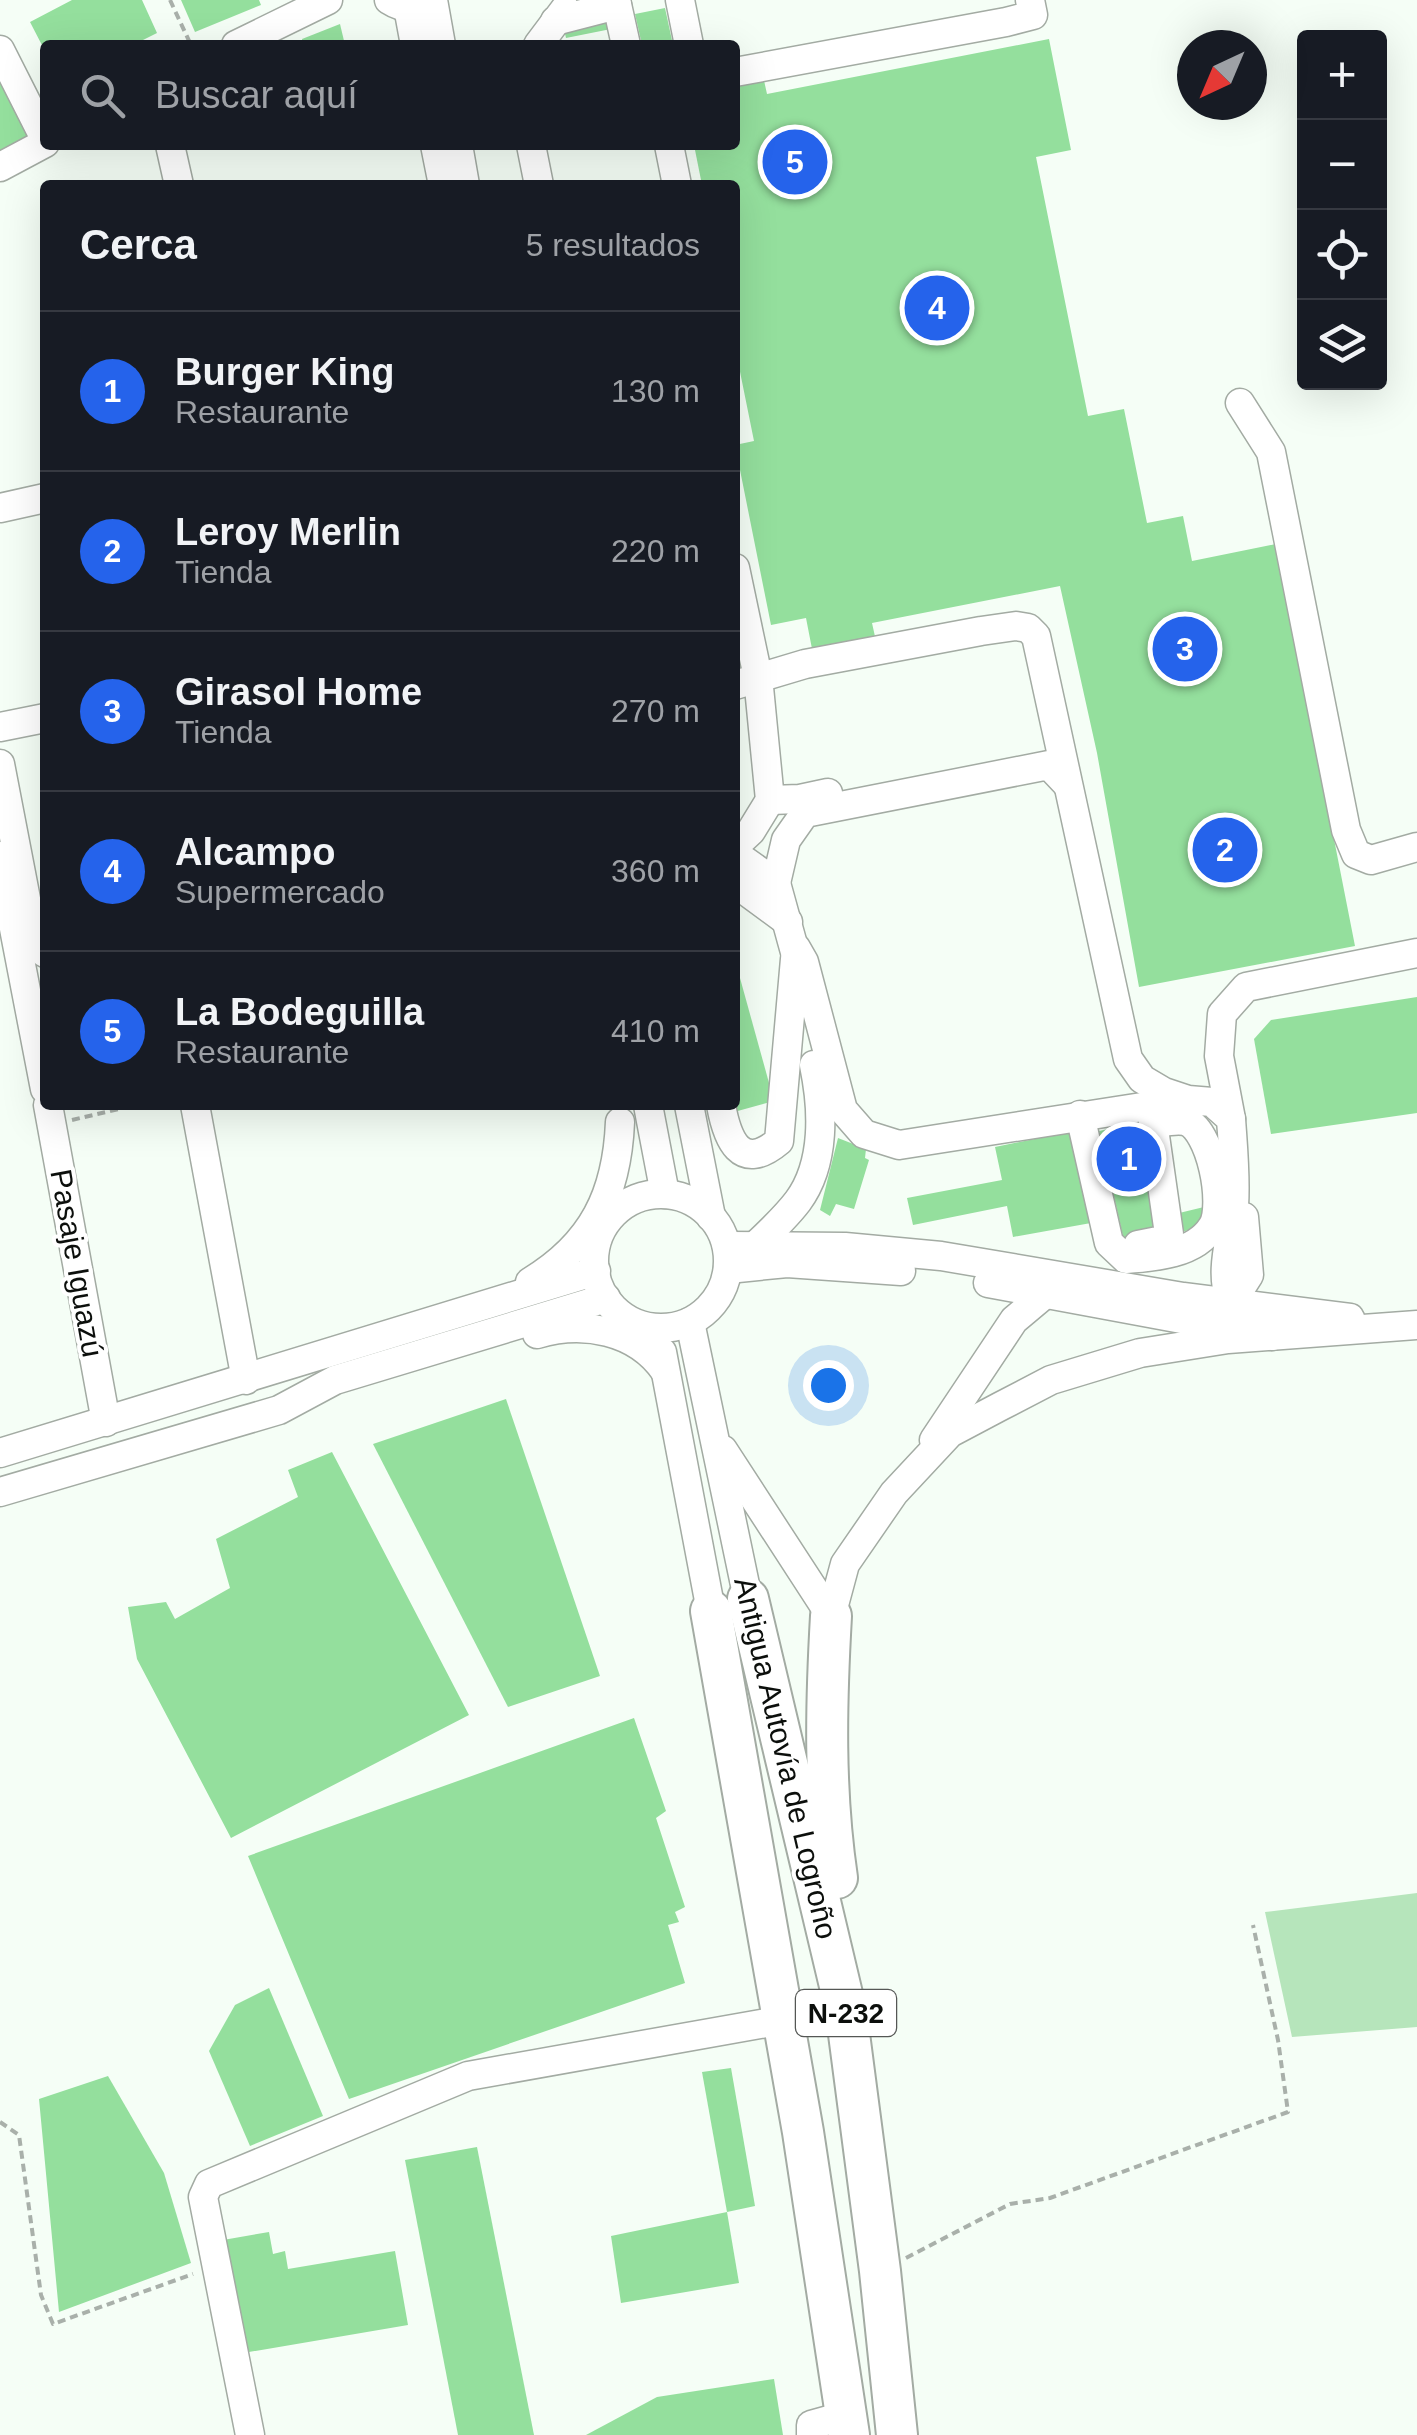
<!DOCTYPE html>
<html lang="es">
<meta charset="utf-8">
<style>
:root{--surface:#171b24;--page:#20242c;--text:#f1f3f6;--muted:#9ea1a6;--line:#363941;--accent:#2563eb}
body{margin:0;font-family:Arial,sans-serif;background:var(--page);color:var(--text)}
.controls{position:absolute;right:30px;top:30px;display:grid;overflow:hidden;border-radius:10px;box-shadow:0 10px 40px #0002}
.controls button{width:90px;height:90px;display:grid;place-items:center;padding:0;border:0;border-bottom:2px solid var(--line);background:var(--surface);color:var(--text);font:50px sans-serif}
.compass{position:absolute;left:1177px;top:30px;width:90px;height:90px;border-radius:50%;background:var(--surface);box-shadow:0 10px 40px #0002;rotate:224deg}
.you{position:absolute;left:828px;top:1385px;width:35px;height:35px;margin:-25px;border:8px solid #fff;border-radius:50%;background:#1a73e8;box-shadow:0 0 0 15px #1a73e833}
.badge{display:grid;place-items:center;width:65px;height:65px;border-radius:50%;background:var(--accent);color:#fff;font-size:32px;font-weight:700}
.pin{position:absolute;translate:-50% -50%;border:5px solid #fff;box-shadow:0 2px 10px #0006}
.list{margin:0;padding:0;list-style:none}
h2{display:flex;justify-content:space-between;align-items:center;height:130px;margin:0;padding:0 40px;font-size:42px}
h2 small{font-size:32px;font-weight:400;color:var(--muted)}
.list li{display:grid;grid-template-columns:65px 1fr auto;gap:30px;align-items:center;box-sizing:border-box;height:160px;padding:0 40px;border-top:2px solid var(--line)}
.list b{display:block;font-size:38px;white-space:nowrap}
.list p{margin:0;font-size:32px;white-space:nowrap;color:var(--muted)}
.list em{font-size:32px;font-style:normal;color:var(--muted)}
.icon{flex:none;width:55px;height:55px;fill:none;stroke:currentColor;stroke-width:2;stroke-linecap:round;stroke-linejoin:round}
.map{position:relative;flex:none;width:1417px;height:2435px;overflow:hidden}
.search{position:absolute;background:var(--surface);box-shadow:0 10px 40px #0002;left:40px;top:40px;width:700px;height:110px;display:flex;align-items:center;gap:25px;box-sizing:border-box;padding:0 35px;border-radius:10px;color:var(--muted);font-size:38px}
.panel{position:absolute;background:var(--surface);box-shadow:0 10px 40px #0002;left:40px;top:180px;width:700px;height:930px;border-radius:10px}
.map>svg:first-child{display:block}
.green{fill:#b6e5bb}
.building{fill:#94df9d}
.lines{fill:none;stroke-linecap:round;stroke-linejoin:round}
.minor-casing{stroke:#a3aba3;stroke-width:31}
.highway-casing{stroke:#a3aba3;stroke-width:44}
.path{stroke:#a9b0aa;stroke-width:4;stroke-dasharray:8 5;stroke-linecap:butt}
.minor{stroke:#fff;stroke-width:28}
.highway{stroke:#fff;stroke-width:40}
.labels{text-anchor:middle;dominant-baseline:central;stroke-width:8;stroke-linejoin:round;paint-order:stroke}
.shield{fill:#fff;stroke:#555755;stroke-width:2.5}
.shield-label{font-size:28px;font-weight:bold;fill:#0c0f0c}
.street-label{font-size:30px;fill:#0c0f0c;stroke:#fff}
</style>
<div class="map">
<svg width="1417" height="2435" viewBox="0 0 1417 2435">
<rect width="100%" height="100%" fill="#f5fef6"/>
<!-- green -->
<polygon class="green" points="1417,1893 1417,2027 1292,2037 1265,1912"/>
<!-- building -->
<g class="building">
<polygon points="72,0 142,0 157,33 133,45 45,45 45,51 30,22"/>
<polygon points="181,0 259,0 261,5 195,32"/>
<polygon points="665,8 673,45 642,45 635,14"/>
<polygon points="613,14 616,28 566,38 563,25"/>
<polygon points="340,24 345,45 303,45 302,39"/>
<polygon points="1049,39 1071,150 1036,157 1088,416 1124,409 1147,523 1183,516 1192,561 1276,544 1355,946 1139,987 1097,753 1060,586 872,623 876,641 813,654 806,618 771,625 735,445 754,441 735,347 735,185 702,185 694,145 735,145 735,82 763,76 767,94"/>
<polygon points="0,62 36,133 0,152"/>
<polygon points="740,978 774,1101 734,1112 735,979"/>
<polygon points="1417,997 1417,1113 1271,1134 1254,1039 1271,1020"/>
<polygon points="1141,1122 1164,1234 1124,1241 1099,1131"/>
<polygon points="1074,1131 1091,1223 1013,1237 1007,1206 913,1225 907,1198 1002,1180 995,1147"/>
<polygon points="838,1138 866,1149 865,1158 869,1160 854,1209 836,1204 830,1216 820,1210"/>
<polygon points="1204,1207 1207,1225 1178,1233 1175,1214"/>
<polygon points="506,1399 600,1676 508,1707 373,1444"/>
<polygon points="332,1452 469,1715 231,1838 137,1659 128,1607 166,1602 175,1619 230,1588 216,1539 298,1497 288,1470"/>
<polygon points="634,1718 666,1811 656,1818 685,1907 675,1912 679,1922 668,1925 685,1983 349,2099 248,1856"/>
<polygon points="269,1988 323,2116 250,2146 209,2051 235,2005"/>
<polygon points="731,2068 755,2206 727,2212 702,2072"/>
<polygon points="108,2076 164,2173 191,2263 59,2312 39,2099"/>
<polygon points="477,2147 534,2435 458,2435 405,2160"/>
<polygon points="727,2212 739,2283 621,2303 611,2236"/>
<polygon points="269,2232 273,2254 285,2251 288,2269 395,2251 408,2325 243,2353 223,2240"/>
<polygon points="774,2379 783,2435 586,2435 657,2397"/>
</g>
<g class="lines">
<!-- minor casing -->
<g class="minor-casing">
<g id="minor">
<path d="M389,0C403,9 418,10 432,0"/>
<polyline points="433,0 441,45"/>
<polyline points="616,0 626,45"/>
<polyline points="680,0 689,45"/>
<polyline points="408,7 415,45"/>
<polyline points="555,21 617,5"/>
<polyline points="236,45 328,0"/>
<polyline points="538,45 565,9"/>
<polyline points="0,50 45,139"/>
<polyline points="735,72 1006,22 1033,15 1030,0"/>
<polyline points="170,145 179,185"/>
<polyline points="435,145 443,185"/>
<polyline points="458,145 465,185"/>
<polyline points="531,145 539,185"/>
<polyline points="669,145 677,185"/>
<polyline points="0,167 45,143"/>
<polyline points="1240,403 1271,452 1346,830 1356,854 1371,860 1417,847"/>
<polyline points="0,508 45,498"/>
<polyline points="735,568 758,677 770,800 751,831 735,846"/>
<path d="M735,685L805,664L981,631L1016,626L1028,628L1036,636L1128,1059L1142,1079L1164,1092L1188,1100L1212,1102L1231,1119C1233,1148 1236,1177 1234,1206C1232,1238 1219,1269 1230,1300C1236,1314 1259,1326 1272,1336"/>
<polyline points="0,727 45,718"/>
<polyline points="0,764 35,946 45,953"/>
<polyline points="770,800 800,799 828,793"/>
<polyline points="735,854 776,883 798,963"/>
<polyline points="0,856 45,1089"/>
<polyline points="735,883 788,922"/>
<polyline points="776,883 786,840 805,813 1049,765 1067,784"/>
<polyline points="796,948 804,962 843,1110 864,1134 899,1145 1187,1100"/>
<polyline points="48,1105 106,1422"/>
<polyline points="195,1105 246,1380"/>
<polyline points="648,1105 665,1194"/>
<polyline points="689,1105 711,1217"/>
<path d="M721,1105C727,1138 740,1174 779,1141L795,959"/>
<path d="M1080,1115L1109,1243L1126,1259C1155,1257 1195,1254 1212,1227C1226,1207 1211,1128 1185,1121C1175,1119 1164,1122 1154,1124"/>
<polyline points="1231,1119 1219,1056 1222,1014 1246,987 1417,953"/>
<circle cx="661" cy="1261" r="67"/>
<polyline points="1138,1245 1163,1240 1169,1234 1151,1108"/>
<polyline points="727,1246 845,1247 941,1256 1183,1297 1350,1318"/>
<path d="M755,1246C770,1232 786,1217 798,1201C826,1163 823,1108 814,1065"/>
<polyline points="728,1269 787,1263 901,1271"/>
<path d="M530,1282C593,1244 617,1194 620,1122"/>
<polyline points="988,1283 1241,1330"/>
<polyline points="1226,1311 1249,1275 1244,1217"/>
<polyline points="690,1322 748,1599"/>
<path d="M537,1334C583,1320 637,1330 665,1371"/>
<polyline points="662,1352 711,1611"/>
<polyline points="934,1440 1014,1320 1045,1294"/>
<polyline points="723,1450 831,1616"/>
<polyline points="0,1453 596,1271"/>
<polyline points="0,1492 279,1410 335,1380 606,1298"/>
<polyline points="831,1616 845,1564 894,1493 950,1433 1001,1406 1051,1380 1140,1353 1228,1339 1417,1325"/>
<polyline points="250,2435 203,2197 209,2184 468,2076 783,2020"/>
<polyline points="811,2435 811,2425 847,2415"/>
</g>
</g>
<!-- highway casing -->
<g class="highway-casing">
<g id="highway">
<polyline points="748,1599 846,2011 880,2271 897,2435"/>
<polyline points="711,1611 803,2132 849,2435"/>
<path d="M831,1616C826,1704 824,1791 837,1878"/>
</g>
</g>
<!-- path -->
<g class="path">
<polyline points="170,0 191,45"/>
<polyline points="72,1120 136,1105"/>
<polyline points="0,2122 19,2135 41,2295 53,2324 193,2274"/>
<polyline points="906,2258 1010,2204 1050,2198 1288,2112 1278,2040 1253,1925"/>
</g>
<!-- minor -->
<use href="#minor" class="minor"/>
<!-- highway -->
<use href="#highway" class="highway"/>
</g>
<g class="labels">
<!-- shield labels -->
<rect class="shield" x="796" y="1990" width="100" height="46" rx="8"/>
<g class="shield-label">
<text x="846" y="2013">N-232</text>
</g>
<!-- street labels -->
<g class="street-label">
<text transform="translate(77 1263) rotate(80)">Pasaje Iguazú</text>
<text transform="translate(786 1758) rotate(77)">Antigua Autovía de Logroño</text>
</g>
</g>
</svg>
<div class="controls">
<button>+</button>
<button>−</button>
<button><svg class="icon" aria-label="locate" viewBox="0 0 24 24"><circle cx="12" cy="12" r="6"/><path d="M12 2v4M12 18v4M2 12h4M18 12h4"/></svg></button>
<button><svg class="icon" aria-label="layers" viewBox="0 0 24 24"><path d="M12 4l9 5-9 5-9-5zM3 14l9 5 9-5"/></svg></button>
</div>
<svg class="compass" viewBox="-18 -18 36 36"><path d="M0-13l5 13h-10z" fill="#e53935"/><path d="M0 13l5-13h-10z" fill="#9ea1a6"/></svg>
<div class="you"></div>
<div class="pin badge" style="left:1129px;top:1159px">1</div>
<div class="pin badge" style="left:1225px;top:850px">2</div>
<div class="pin badge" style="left:1185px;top:649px">3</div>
<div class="pin badge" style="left:937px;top:308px">4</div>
<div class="pin badge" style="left:795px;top:162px">5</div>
<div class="search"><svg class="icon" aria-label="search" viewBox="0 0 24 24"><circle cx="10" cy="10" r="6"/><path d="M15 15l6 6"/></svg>Buscar aquí</div>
<section class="panel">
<h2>Cerca<small>5 resultados</small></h2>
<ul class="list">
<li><span class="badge">1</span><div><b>Burger King</b><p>Restaurante</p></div><em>130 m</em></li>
<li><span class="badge">2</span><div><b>Leroy Merlin</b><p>Tienda</p></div><em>220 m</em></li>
<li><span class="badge">3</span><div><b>Girasol Home</b><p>Tienda</p></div><em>270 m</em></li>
<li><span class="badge">4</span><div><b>Alcampo</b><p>Supermercado</p></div><em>360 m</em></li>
<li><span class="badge">5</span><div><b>La Bodeguilla</b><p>Restaurante</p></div><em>410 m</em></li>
</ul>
</section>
</div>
